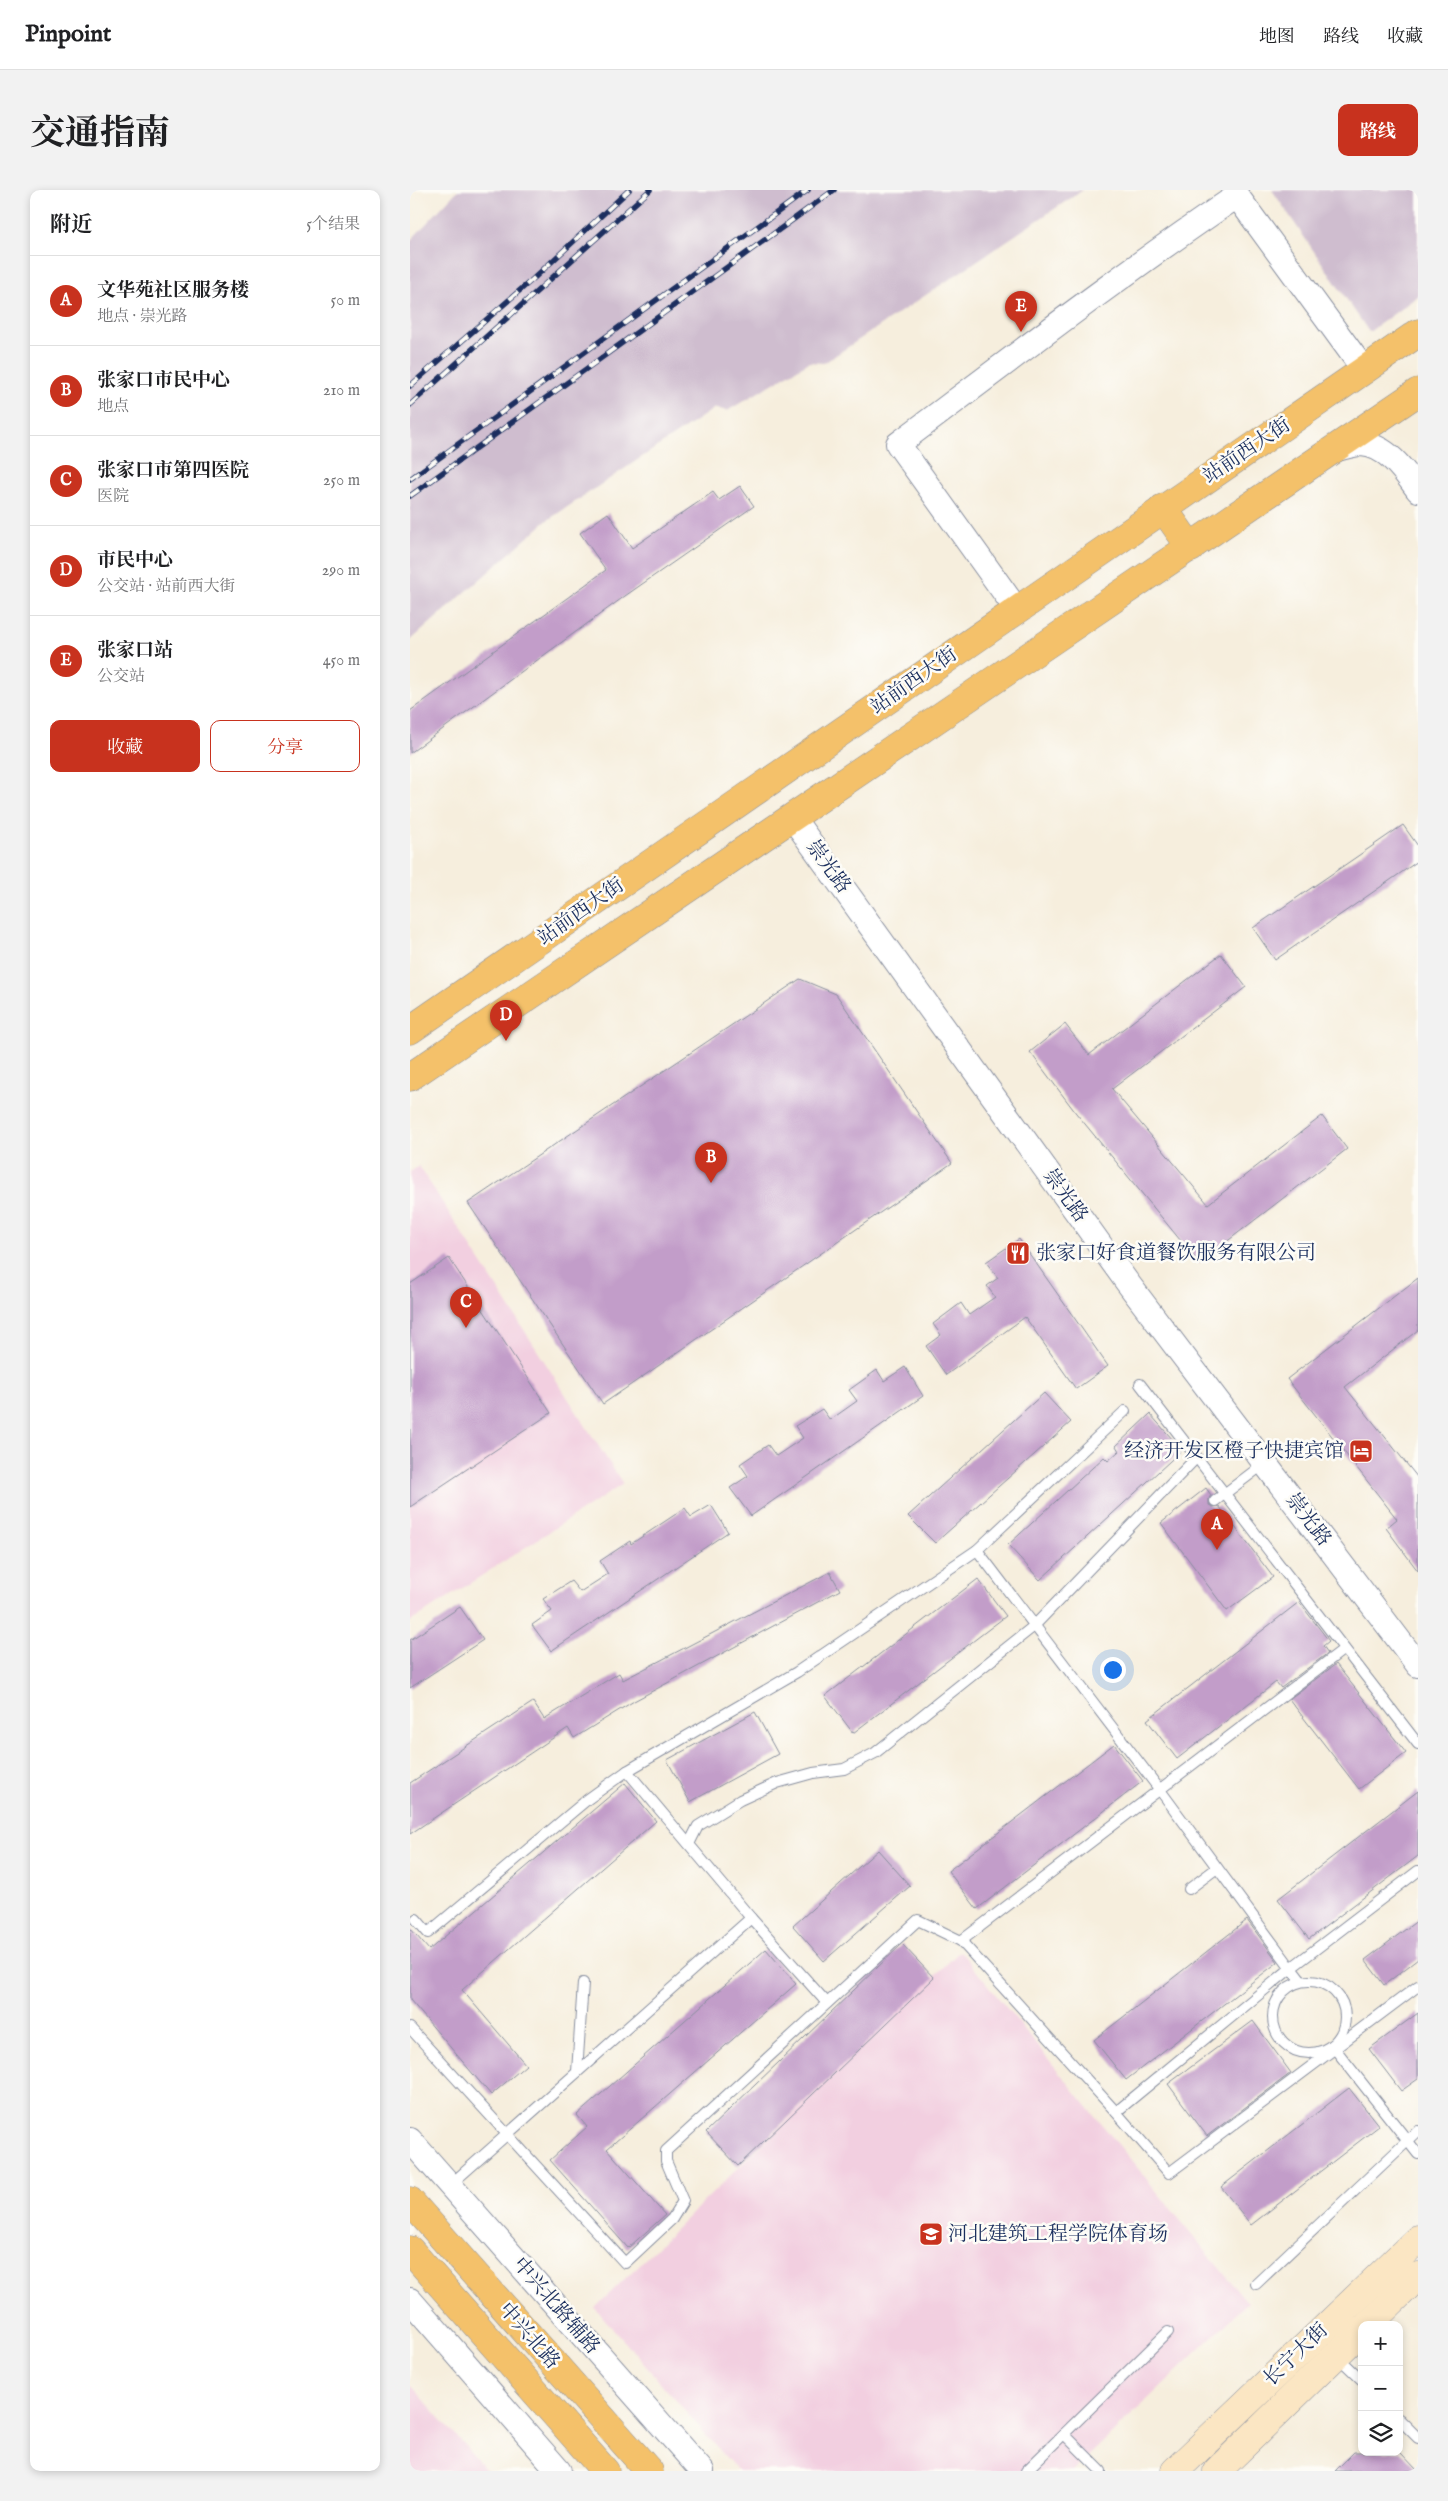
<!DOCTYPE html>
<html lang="zh">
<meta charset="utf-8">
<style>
:root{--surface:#fff;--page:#f2f2f2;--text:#202124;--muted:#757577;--line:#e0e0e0;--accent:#c8321e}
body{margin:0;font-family:"IM FELL English","Noto Serif SC",serif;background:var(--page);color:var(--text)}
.controls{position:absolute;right:15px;bottom:15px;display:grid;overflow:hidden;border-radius:10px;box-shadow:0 2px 8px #0003}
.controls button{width:45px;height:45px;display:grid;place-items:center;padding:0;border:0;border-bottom:1px solid var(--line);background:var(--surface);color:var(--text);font:25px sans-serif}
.you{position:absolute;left:702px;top:1479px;width:18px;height:18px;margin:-12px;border:4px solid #fff;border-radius:50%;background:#1a73e8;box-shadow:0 0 0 8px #1a73e833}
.badge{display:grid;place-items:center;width:32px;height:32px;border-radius:50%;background:var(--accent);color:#fff;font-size:16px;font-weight:700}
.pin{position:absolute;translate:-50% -41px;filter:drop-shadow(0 1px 2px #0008)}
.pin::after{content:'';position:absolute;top:26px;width:18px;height:15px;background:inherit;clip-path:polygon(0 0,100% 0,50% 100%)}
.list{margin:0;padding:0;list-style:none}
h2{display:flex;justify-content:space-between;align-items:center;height:65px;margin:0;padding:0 20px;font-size:21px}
h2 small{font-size:16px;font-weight:400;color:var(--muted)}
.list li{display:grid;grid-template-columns:32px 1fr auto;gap:15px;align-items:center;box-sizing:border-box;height:90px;padding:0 20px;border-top:1px solid var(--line)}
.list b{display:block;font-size:19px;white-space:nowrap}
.list p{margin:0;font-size:16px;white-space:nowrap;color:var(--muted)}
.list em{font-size:16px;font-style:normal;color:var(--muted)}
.actions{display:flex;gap:10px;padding:15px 20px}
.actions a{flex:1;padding:11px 0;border:1px solid var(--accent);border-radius:10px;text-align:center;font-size:18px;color:var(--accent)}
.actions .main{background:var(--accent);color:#fff}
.icon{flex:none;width:28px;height:28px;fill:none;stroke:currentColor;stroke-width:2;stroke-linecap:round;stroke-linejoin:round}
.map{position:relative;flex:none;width:1008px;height:2281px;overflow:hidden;border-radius:10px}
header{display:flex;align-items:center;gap:30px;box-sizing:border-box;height:70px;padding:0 25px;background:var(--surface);border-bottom:1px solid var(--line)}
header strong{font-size:24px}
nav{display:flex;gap:28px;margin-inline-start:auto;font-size:18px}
.intro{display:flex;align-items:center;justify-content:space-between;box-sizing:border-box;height:120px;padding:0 30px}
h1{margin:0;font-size:35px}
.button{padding:12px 22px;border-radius:10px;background:var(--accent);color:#fff;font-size:18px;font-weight:700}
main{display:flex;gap:30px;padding:0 30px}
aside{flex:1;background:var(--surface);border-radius:10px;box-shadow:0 2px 8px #0003}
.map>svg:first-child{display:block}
.built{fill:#f2cfe0}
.industrial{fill:#cfbdcf}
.building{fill:#c29dc9}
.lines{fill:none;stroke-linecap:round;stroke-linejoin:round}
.service-casing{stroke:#888e9e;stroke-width:12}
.tertiary-casing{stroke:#888e9e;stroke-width:26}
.secondary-casing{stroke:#888e9e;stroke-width:29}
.primary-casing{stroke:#888e9e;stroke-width:29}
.service{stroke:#fff;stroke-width:10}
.tertiary{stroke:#fff;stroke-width:24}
.secondary{stroke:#fbe6c3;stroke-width:28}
.primary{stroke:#f4c16a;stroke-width:28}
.rail-casing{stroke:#1b2f5e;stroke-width:5.5}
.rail{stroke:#fdfcf7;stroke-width:4;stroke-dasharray:11;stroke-linecap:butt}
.labels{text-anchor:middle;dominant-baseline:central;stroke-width:5;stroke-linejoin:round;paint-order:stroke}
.street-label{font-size:20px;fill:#1b2f5e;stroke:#fdfcf7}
.poi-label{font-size:20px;fill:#1b2f5e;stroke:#fdfcf7;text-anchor:start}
</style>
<header>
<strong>Pinpoint</strong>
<nav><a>地图</a><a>路线</a><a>收藏</a></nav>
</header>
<div class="intro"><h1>交通指南</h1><a class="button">路线</a></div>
<main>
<aside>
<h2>附近<small>5个结果</small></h2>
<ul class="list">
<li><span class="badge">A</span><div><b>文华苑社区服务楼</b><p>地点 · 崇光路</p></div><em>50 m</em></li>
<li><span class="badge">B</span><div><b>张家口市民中心</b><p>地点</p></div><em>210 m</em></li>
<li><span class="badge">C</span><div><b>张家口市第四医院</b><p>医院</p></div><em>250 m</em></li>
<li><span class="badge">D</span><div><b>市民中心</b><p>公交站 · 站前西大街</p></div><em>290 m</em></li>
<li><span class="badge">E</span><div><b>张家口站</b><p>公交站</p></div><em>450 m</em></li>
</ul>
<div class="actions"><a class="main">收藏</a><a>分享</a></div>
</aside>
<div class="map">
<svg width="1008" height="2281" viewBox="0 0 1008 2281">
<rect width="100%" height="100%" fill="#fdfcf7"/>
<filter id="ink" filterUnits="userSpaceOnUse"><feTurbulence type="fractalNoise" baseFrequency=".02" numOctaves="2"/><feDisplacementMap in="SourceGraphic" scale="10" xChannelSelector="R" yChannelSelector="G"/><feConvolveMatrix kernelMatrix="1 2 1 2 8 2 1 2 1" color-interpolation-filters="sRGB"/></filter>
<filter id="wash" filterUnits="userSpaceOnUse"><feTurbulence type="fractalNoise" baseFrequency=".0096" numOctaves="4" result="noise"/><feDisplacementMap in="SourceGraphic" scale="20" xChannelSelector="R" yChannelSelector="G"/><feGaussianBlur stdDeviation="1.12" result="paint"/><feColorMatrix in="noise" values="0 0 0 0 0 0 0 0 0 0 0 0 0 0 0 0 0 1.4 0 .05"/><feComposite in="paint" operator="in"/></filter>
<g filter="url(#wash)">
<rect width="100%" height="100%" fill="#f6eedd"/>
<!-- built -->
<g class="built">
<polygon points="9,976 213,1294 0,1432 0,982"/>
<polygon points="550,1761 838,2113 663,2281 328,2281 185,2118"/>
<polygon points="0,2194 77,2281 0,2281"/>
</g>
<!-- industrial -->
<g class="industrial">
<polygon points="48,0 673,0 414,173 399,172 317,221 305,218 135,332 0,451 0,51"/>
<polygon points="862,0 1008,0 1008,106 959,142"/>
</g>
<g id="blocks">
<!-- building -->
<g class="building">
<polygon points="330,296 344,316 215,406 0,563 0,521 196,380 170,343 198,323 222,358 303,302 309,310"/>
<polygon points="993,635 1008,656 1008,671 865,770 843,738"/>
<polygon points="811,764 836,797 702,899 798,1014 912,926 937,959 789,1073 666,923 620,862 655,834 679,865"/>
<polygon points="390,789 426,804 542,973 193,1214 58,1013"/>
<polygon points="609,1049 698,1176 666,1199 615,1127 536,1185 516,1156 531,1145 523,1134 551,1113 559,1125 585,1107 577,1096 588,1088 576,1072"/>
<polygon points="39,1068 141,1223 0,1317 0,1094"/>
<polygon points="1008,1088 1008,1140 935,1197 1008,1288 1008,1381 976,1338 987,1329 877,1189"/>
<polygon points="495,1177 513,1206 341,1326 320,1298 338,1286 330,1274 358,1255 366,1266 393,1248 385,1236 412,1219 420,1230 447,1211 439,1200 467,1180 474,1191"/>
<polygon points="634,1203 661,1232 525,1353 498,1326"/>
<polygon points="740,1224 772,1260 630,1390 598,1355 694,1267 698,1271 709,1261 706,1256"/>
<polygon points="796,1298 801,1305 799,1309 799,1315 803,1317 809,1316 863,1387 817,1421 751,1333"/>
<polygon points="301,1315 318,1342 141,1461 122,1435 142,1421 133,1409 161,1391 170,1402 198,1384 190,1371 220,1351 221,1354 275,1318 281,1327"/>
<polygon points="420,1382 430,1400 224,1511 164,1548 158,1538 0,1644 0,1593 123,1512 134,1529 209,1483 213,1490"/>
<polygon points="568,1389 596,1426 443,1543 415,1506"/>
<polygon points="889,1412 919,1451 913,1456 918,1463 871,1498 866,1492 767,1569 737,1530"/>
<polygon points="50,1417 73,1450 0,1498 0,1450"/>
<polygon points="926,1474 996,1563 949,1599 879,1509"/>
<polygon points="345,1522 368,1564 280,1612 257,1570"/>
<polygon points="704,1554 733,1591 567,1719 538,1681"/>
<polygon points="215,1593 246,1631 52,1800 116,1875 81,1905 0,1810 0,1738 19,1760"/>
<polygon points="1008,1601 1008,1666 899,1749 868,1709"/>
<polygon points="468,1660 500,1696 414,1771 383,1736"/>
<polygon points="837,1730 868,1772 716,1890 684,1850"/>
<polygon points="1008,1730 1008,1769 974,1795 955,1770"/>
<polygon points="492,1754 524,1788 328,1976 296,1942"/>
<polygon points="356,1759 386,1794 197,1959 255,2025 218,2058 140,1970 177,1937 167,1925"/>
<polygon points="1008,1823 1008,1889 991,1901 959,1859"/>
<polygon points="843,1831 881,1883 797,1946 758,1894"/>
<polygon points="939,1898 969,1936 841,2035 811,1997"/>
<polygon points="944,2262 990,2262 1008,2281 925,2281"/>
</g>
</g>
</g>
<g filter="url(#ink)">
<use href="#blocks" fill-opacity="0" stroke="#888e9e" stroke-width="1"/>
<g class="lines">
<!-- service casing -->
<g class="service-casing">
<g id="service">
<polyline points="730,1194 1008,1554"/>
<polyline points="805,1311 855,1273"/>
<polyline points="217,1581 387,1482 567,1360 715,1221"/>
<polyline points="279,1654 288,1636 330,1610 367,1593 403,1583 434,1579 465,1563 624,1436 787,1267"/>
<polyline points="779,1699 807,1678"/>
<polyline points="341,1728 417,1813"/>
<polyline points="6,1729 18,1743 178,1609 217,1581 341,1728 40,1995"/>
<polyline points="551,1751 706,1922 881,1778 750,1600 567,1360"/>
<circle cx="899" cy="1827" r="36"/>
<polyline points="891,1791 881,1778 1008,1681"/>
<polyline points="0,1838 215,2073 262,2029 273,2011 256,1971 256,1961 508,1730 551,1751 934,1459"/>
<polyline points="922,1855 1008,1964"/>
<polyline points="167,1882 173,1793"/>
<polyline points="706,1922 759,1983 1008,1796"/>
<polyline points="846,2094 1008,1941"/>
<polyline points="927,2166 952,2190"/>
<polyline points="989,2229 1008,2248"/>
<polyline points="654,2244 691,2281"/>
<polyline points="616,2281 758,2142"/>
</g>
</g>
<!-- tertiary casing -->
<g class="tertiary-casing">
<g id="tertiary">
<path d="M924,260C932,258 943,254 951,254C977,255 995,282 1008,300"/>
<path d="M607,420L488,254C600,170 711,84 827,6L954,180"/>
<polyline points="382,627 717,1092 1008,1475"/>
<polyline points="0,1950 292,2281"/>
<polyline points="0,2110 149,2281"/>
</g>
</g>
<!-- secondary casing -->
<g class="secondary-casing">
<g id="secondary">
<polyline points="958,2135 1008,2086"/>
<polyline points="765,2281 1008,2049"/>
<polyline points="807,2281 952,2140"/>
</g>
</g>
<!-- primary casing -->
<g class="primary-casing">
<g id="primary">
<polyline points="753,318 781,358"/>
<polyline points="0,840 1008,143"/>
<polyline points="0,887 1008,202"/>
<polyline points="0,2011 239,2281"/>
<polyline points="0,2060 195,2281"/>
</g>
</g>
<!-- service -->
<use href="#service" class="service"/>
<!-- tertiary -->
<use href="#tertiary" class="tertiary"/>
<!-- secondary -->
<use href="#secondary" class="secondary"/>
<!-- primary -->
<use href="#primary" class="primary"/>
<!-- rail casing -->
<g class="rail-casing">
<g id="rail">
<polyline points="0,196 123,89 219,0"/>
<polyline points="0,215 240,0"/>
<polyline points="0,289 398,0"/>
<polyline points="0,306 424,0"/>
</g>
</g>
<!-- rail -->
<use href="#rail" class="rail"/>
</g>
</g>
<!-- icons -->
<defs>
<g id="restaurant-square" transform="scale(1.25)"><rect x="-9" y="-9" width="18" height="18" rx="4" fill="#c8321e" stroke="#fdfcf7"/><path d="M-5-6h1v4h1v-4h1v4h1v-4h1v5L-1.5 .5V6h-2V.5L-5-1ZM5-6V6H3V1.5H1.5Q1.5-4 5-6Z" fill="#fff"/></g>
<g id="hotel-square" transform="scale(1.25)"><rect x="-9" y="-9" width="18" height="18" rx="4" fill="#c8321e" stroke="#fdfcf7"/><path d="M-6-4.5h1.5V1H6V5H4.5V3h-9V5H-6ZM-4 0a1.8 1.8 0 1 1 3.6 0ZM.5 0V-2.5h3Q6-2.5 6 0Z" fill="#fff"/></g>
<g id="school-square" transform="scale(1.25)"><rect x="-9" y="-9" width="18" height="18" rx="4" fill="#c8321e" stroke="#fdfcf7"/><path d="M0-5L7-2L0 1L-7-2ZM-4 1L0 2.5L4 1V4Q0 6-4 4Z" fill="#fff"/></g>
</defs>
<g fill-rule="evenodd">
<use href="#restaurant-square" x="608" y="1063"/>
<use href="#hotel-square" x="951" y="1261"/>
<use href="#school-square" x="521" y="2044"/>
</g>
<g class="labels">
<!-- street labels -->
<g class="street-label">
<text transform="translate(837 261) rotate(-34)">站前西大街</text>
<text transform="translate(504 491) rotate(-35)">站前西大街</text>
<text transform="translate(418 677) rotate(54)">崇光路</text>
<text transform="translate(171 722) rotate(-35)">站前西大街</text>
<text transform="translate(655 1006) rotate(54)">崇光路</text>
<text transform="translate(898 1330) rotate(53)">崇光路</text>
<text transform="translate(146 2116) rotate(49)">中兴北路辅路</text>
<text transform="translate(119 2146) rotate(49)">中兴北路</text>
<text transform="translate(886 2165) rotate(-44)">长宁大街</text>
</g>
<!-- poi labels -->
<g class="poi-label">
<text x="626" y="1063">张家口好食道餐饮服务有限公司</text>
<text x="934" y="1261" text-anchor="end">经济开发区橙子快捷宾馆</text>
<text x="538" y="2044">河北建筑工程学院体育场</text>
</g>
</g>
</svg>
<div class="controls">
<button>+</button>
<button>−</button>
<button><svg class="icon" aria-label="layers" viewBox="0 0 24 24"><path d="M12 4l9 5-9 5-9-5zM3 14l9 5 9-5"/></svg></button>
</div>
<div class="you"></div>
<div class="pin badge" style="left:807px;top:1360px">A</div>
<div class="pin badge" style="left:301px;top:993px">B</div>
<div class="pin badge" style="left:56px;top:1138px">C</div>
<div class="pin badge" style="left:96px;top:851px">D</div>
<div class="pin badge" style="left:611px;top:142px">E</div>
</div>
</main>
